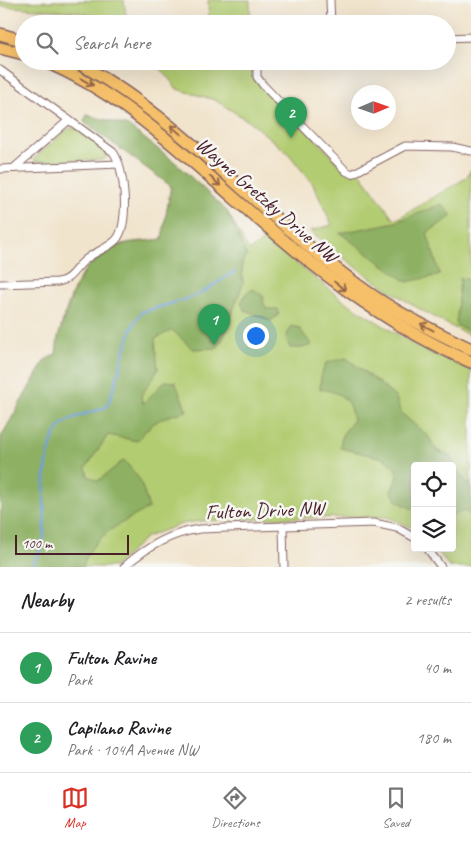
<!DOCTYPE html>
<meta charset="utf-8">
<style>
:root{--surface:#fff;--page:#f2f2f2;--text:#202124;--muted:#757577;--line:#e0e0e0;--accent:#d93025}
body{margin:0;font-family:Caveat,sans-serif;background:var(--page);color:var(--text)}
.controls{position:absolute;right:15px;bottom:15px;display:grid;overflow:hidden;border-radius:5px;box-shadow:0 5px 20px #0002}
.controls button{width:45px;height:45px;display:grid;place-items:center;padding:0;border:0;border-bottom:1px solid var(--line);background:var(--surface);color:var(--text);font:25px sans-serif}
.compass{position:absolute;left:351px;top:85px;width:45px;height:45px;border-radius:50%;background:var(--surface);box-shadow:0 5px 20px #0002;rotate:88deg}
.scale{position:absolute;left:15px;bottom:12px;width:114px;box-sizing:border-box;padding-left:5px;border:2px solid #4a1f2b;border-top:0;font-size:14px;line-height:18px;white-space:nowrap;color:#4a1f2b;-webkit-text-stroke:4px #f6f6f2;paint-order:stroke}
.you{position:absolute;left:255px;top:335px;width:18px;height:18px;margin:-12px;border:4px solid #fff;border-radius:50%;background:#1a73e8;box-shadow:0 0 0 8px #1a73e833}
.badge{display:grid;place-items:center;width:32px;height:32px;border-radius:50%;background:var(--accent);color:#fff;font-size:16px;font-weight:700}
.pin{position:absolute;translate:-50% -41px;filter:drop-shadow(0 1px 2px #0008)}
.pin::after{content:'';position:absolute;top:26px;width:18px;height:15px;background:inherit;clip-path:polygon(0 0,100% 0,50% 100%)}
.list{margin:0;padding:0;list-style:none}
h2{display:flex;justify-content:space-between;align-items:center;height:65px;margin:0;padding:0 20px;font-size:21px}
h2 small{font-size:16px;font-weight:400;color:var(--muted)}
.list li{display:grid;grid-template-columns:32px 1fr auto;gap:15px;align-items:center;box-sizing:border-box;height:70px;padding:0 20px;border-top:1px solid var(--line)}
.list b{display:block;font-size:19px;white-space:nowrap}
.list p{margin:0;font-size:16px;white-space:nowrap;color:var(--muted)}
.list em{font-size:16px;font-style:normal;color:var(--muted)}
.icon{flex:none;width:28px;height:28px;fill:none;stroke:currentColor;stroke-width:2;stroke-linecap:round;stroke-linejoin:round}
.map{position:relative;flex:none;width:471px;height:567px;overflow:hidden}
.search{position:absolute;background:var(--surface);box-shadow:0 5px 20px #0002;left:15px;right:15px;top:15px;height:55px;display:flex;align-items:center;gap:12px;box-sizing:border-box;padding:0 18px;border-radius:28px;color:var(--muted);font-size:19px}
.sheet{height:205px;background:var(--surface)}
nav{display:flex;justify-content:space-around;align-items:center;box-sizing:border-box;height:70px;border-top:1px solid var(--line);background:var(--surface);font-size:14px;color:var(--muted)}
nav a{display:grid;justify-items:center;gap:2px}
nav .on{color:var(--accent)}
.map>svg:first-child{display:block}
.green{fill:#b2cc71;stroke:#7e764e}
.forest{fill:#8db063;stroke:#6c6847}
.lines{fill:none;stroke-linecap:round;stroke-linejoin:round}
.stream{stroke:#6e9ed7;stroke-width:2.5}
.street-casing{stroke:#846464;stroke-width:9}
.primary-casing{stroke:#846464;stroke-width:14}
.street{stroke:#fff;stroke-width:7}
.primary{stroke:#f6c06b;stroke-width:11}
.oneway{stroke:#976748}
.labels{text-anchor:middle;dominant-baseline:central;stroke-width:5;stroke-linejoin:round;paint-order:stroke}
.street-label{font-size:21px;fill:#4a1f2b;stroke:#f6f6f2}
</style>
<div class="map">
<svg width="471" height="567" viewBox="0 0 471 567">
<rect width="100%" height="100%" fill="#f6f6f2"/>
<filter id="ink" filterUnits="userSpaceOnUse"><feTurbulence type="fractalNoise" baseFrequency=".02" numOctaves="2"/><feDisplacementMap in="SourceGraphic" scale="10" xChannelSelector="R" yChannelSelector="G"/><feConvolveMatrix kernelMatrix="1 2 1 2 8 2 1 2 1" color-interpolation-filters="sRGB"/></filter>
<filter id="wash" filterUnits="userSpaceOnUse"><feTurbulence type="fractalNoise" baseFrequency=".0096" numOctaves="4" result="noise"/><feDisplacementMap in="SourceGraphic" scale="20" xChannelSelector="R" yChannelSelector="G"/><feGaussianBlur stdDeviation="1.12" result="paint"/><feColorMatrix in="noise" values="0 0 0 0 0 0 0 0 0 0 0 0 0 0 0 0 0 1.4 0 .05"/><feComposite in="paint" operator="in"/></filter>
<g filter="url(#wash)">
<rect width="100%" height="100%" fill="#f1e4cd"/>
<!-- green -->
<g class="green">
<polygon points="124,0 127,24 113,24 109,19 78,12 0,6 0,2"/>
<polygon points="208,0 250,0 250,24 209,24"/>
<path d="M155,61H165L167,63L170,61H257V77L346,171H359L393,218L397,219L466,178L471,169V336C413,309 359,272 310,231L332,225L313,184L288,153L250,122L215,100L177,89Z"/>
<path d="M87,115L128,126L176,163L227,211L249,251L266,239L344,301L416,346L471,370V567H449L436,548H452V466H415V530L409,526L387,517L282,518L200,521L182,524L146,537L114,567H0L1,437L45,360L56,354C58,331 71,287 85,270C91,263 111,248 119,245C133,240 148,242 162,239L171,186L84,122Z"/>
<polygon points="72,128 76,129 106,150 107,154 106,158 102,160 38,162 34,161 35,158 68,129"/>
</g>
<!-- forest -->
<g class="forest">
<path d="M87,115L128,126L176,163L227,211L247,256L242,262L243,283L224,337L217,348L193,349L172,330L155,339L158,370L141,396L143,404L165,381L175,382L187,411C162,417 153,420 137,441L108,435L86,468L88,476L98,481L124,460L140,480L149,508C124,522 90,536 83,567H0L1,437L45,360L56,354L58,337L73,294L86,268L118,246L128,243L162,239L171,186L84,122Z"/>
<polygon points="442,204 452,216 427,233 440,275 407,282 340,233 396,222"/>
<polygon points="460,278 471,280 471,332 456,325"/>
<polygon points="253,289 264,297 263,301 266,309 278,309 279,314 271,321 245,310 241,303 246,293"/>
<polygon points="292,326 299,328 312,345 302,348 290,348 286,337"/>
<path d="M346,358L379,383L396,398L401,413L429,437L436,450L450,456L461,477L471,485V517L466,511L456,513L452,517V466H415V510L397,501L391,491L398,476L394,466L383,458L340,448L342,435L353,421C350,399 343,393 320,389L321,376L326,363Z"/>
</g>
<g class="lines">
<!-- stream -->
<path class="stream" d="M30,567C36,559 40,552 43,543C46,528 44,512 44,497C44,479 48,435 63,424C74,415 92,413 106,407C121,382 123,332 142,312L193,297L203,292L234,272"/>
</g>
</g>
<g filter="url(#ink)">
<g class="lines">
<!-- street casing -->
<g class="street-casing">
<g id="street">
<polyline points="330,0 331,24"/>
<polyline points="447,38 471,37"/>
<polyline points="257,61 257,77 263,85 346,171 352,174 405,146 452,147 471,151"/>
<path d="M0,70L113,152C125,167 130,225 116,240C107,249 93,252 84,261C75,268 71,280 58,282L0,284"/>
<polyline points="14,168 69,120"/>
<polyline points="0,169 119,164"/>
<polyline points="283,526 284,567"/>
<polyline points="427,548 441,567"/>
<path d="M124,567C146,547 171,533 200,529L374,523L397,528L415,538"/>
</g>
</g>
<!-- primary casing -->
<g class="primary-casing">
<g id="primary">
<polyline points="0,34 24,41"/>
<polyline points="0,48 24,54"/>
<path d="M43,61C117,91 174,145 233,197C307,262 379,322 471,362"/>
<path d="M74,61C154,103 217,168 285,226C316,253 349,281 384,303C411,320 441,335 471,349"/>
</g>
</g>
<!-- street -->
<use href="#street" class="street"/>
<!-- primary -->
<use href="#primary" class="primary"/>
</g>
<!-- one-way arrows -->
<defs><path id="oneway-shaft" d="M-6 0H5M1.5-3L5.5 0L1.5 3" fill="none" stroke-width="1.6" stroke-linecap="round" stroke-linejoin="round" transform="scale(1.25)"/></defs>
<g class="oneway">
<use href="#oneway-shaft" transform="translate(87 82) rotate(29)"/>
<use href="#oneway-shaft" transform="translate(176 130) rotate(-139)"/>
<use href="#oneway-shaft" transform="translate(215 181) rotate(42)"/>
<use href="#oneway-shaft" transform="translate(340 286) rotate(37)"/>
<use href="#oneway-shaft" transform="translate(427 327) rotate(-152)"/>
</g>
</g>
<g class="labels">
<!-- street labels -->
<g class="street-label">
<text transform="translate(267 200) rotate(41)">Wayne Gretzky Drive NW</text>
<text transform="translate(265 510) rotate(-2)">Fulton Drive NW</text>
</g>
</g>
</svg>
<div class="controls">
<button><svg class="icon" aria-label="locate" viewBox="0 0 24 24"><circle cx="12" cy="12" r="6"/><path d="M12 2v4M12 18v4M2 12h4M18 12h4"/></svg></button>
<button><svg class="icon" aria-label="layers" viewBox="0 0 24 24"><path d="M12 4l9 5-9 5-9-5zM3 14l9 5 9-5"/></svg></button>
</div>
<svg class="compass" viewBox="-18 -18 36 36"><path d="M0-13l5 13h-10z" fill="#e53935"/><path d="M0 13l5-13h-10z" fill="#757577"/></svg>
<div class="scale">100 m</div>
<div class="you"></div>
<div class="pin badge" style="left:214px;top:345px;background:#2e9e5b">1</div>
<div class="pin badge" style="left:291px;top:138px;background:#2e9e5b">2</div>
<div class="search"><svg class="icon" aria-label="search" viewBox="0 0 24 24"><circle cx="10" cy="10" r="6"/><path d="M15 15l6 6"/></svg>Search here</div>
</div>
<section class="sheet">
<h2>Nearby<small>2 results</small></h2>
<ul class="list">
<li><span class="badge" style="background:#2e9e5b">1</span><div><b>Fulton Ravine</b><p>Park</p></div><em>40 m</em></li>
<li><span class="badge" style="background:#2e9e5b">2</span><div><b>Capilano Ravine</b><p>Park · 104A Avenue NW</p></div><em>180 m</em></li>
</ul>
</section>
<nav>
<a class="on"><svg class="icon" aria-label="map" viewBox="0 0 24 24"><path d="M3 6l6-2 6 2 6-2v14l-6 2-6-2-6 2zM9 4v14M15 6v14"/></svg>Map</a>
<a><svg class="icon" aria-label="directions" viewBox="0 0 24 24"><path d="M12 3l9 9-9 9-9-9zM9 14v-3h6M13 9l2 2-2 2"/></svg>Directions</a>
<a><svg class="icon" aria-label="saved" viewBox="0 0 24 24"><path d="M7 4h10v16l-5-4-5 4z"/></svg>Saved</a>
</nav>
